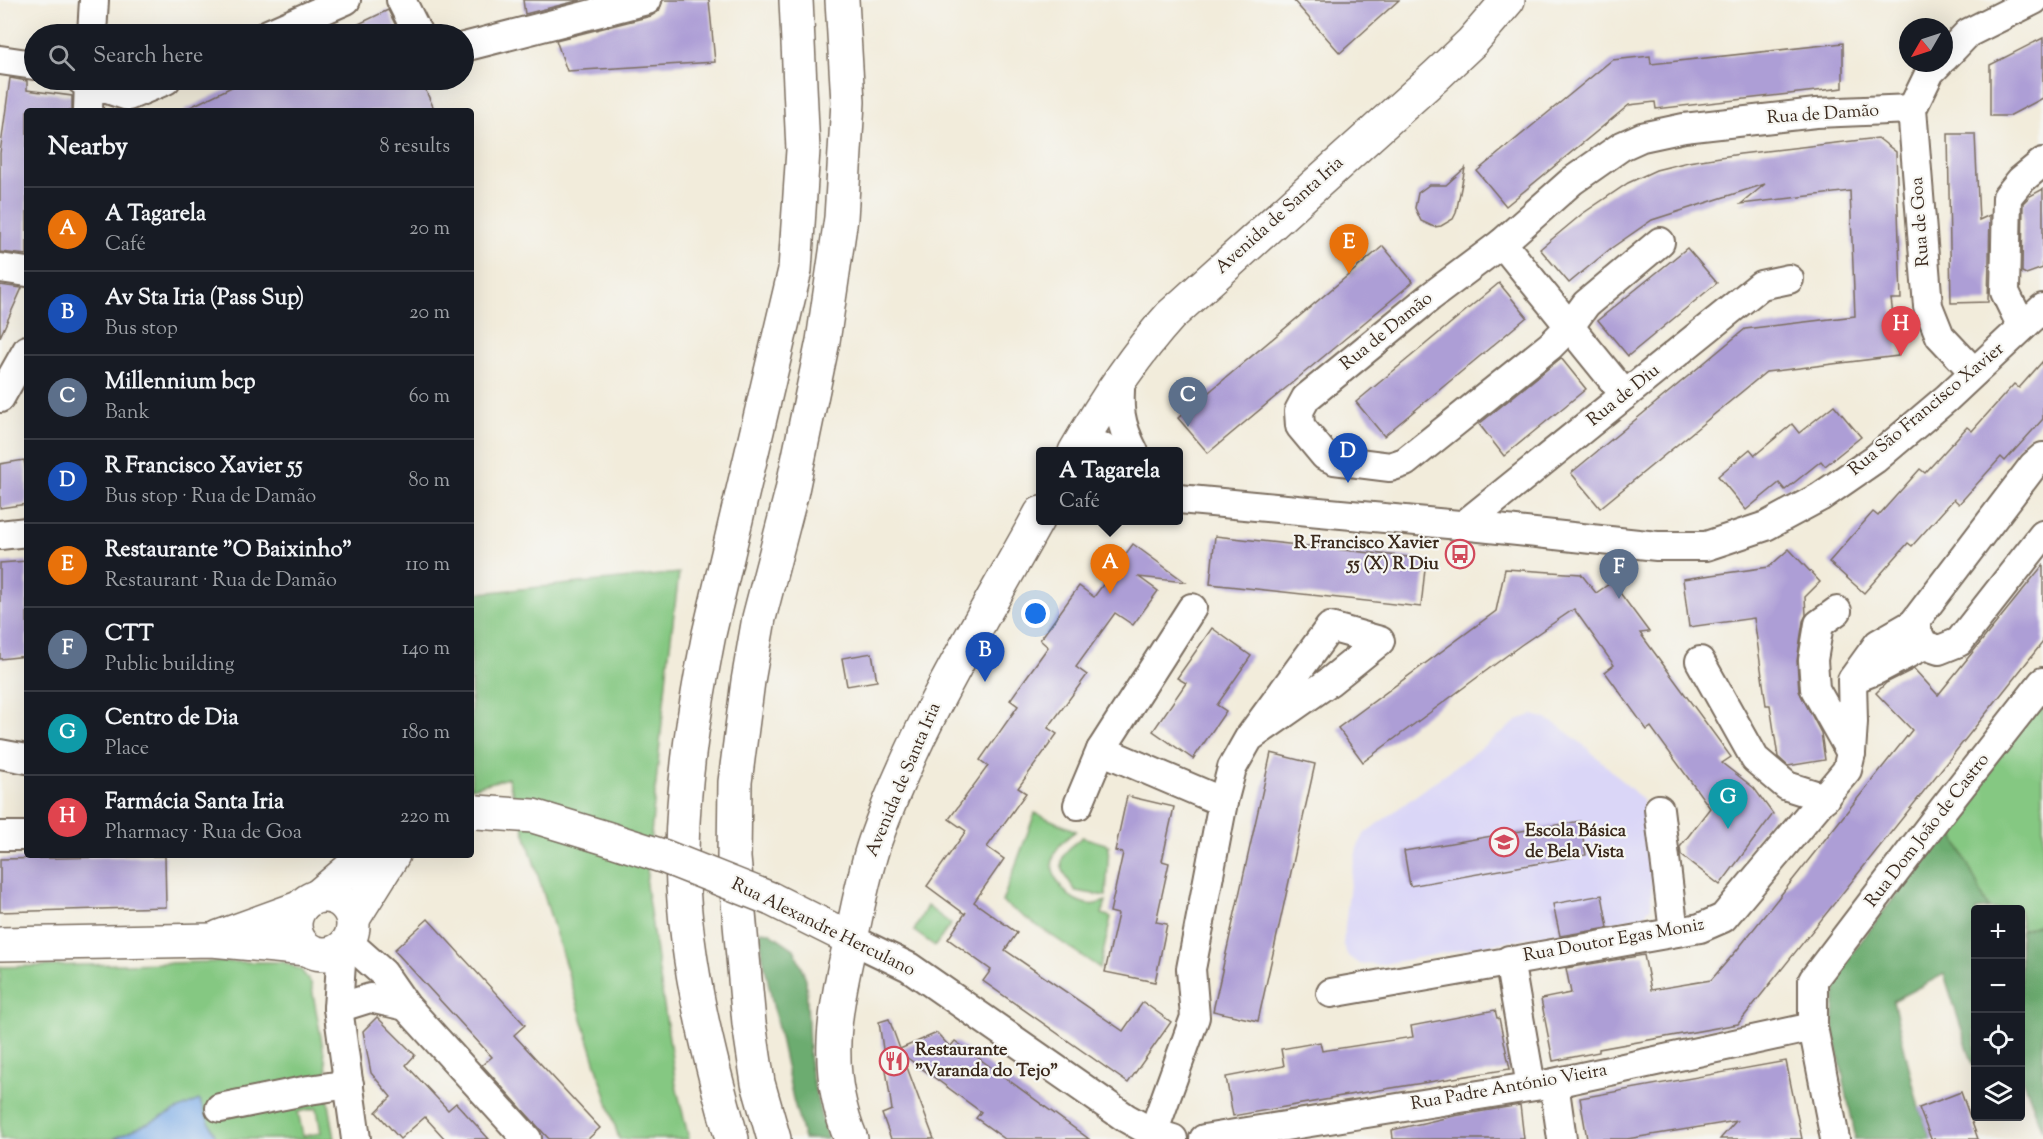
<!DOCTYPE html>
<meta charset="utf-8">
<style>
:root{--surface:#171b24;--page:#242831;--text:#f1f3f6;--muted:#9ea1a6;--line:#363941;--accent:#ea580c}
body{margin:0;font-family:"Sorts Mill Goudy",serif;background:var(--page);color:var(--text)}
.controls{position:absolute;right:18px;bottom:18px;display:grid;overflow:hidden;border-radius:6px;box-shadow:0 6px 24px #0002}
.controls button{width:54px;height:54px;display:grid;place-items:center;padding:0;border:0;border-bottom:2px solid var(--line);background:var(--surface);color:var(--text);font:30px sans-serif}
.compass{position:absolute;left:1899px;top:18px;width:54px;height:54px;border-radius:50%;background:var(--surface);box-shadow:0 6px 24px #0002;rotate:231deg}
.you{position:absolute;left:1036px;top:614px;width:21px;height:21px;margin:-15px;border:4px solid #fff;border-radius:50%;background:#1a73e8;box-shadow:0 0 0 9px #1a73e833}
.badge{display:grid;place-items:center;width:39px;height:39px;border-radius:50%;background:var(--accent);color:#fff;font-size:20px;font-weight:700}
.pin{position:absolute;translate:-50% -50px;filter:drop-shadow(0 2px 3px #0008)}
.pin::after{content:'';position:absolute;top:32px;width:21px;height:18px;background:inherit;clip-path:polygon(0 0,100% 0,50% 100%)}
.popup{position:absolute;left:1036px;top:447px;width:147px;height:78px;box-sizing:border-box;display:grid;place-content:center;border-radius:6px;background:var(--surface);filter:drop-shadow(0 2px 4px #0005);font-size:20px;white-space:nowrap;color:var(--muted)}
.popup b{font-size:22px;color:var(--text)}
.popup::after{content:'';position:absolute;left:50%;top:100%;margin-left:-12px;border:12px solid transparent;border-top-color:var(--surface)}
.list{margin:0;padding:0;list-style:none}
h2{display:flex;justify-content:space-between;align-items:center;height:78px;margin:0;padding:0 24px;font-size:26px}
h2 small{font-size:20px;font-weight:400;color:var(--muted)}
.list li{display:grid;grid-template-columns:39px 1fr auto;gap:18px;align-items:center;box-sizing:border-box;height:84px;padding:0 24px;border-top:2px solid var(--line)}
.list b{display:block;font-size:22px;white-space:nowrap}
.list p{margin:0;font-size:20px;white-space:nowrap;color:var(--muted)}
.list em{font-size:20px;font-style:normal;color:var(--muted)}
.icon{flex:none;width:33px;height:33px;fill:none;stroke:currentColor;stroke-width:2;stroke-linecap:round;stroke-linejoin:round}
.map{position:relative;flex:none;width:2043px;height:1139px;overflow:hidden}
.search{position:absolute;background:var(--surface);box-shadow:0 6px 24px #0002;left:24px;top:24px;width:450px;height:66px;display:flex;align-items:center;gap:15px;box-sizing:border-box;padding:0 21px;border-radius:33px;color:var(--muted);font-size:22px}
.panel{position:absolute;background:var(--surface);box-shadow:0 6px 24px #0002;left:24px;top:108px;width:450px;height:750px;border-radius:6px}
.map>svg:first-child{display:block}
.built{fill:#dad6f7}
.green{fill:#85c882;stroke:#607950;stroke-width:1.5;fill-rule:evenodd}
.forest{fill:#6cac70;stroke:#546b47;stroke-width:1.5}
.water{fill:#7cace7;stroke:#5c6b82;stroke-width:1.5}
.building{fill:#ad9ed6}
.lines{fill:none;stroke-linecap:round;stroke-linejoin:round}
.minor-casing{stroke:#7b6e60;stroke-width:32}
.major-casing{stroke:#7b6e60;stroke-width:36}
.highway-casing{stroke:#7b6e60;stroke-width:36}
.minor{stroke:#fff;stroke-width:28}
.major{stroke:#fff;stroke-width:33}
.highway{stroke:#fff;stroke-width:33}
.major-bridge-casing{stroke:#7b6e60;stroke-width:36;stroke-linecap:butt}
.major-bridge{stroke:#fff;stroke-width:33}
.labels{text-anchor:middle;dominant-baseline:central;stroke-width:4.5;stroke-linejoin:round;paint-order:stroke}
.street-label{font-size:18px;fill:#3b2a1e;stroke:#f6f6f2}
.poi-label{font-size:18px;font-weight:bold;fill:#3b2a1e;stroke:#f6f6f2;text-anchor:start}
</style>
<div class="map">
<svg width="2043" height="1139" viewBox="0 0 2043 1139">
<rect width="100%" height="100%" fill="#f6f6f2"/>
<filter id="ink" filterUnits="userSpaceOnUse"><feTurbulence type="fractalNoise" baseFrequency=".0167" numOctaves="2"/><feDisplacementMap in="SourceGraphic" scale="12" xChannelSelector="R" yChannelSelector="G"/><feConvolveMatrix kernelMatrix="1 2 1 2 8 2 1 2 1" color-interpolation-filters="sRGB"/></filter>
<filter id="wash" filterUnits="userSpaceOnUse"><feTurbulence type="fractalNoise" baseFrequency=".008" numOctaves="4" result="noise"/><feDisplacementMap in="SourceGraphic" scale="24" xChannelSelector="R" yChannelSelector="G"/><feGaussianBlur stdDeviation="1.35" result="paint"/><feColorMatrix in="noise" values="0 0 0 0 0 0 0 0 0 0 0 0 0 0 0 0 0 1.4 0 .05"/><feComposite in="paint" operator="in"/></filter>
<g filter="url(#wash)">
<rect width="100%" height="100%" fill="#f2ecdb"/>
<!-- built -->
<polygon class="built" points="1532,715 1544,718 1559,726 1586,747 1643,800 1652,872 1651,907 1643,916 1632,919 1378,965 1359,964 1348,956 1343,944 1350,883 1357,848 1365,833 1520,719"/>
<!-- green -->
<g class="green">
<polygon points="679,573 668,662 646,885 676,1085 689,1139 619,1139 508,778 471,788 471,594"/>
<polygon points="2043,682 2043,923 2021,931 2020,910 1989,909 1949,825 1944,808"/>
<path d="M1035,813L1076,831C1069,836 1060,843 1056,851C1045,870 1063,897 1083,903C1091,906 1098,904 1106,901L1102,914L1111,917L1100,968L1002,902Z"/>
<path d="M1082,837L1109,845L1106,896L1076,891C1056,864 1056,858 1082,837Z"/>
<polygon points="927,906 951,924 935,946 914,931"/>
<path d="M208,962H284L301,970L311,983L328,1075V1098L335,1139H0V967ZM317,1108L321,1133L303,1136L298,1112Z"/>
</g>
<!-- forest -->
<g class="forest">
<polygon points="1949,825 1989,909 1976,910 1975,1071 1944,974 1893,1001 1919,1108 1931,1139 1854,1139 1855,1135 1833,1028 1837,973"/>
<polygon points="2043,923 2043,1131 2021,1074 2020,931"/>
<polygon points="760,931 769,932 794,949 806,979 810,1068 822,1120 828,1139 804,1139 793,1099 762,953"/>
</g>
<!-- water -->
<polygon class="water" points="199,1100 217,1139 113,1139"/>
<g id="blocks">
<!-- building -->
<g class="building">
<polygon points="523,0 581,0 525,14"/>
<polygon points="663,0 709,0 715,62 567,71 556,40 651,16 659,11"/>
<polygon points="1293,0 1399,0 1340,53"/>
<polygon points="388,10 400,34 338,34"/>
<polygon points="2043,38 2043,98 2009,116 1990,116 1990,65"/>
<polygon points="1843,43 1843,88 1656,109 1655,102 1629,105 1506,206 1477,171 1612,60 1650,56 1651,64"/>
<polygon points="10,78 27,81 27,90 72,96 72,111 27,111 27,255 0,252 0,153"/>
<polygon points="246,80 421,80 435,111 182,111"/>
<polygon points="1948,134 1975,134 1979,220 1990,215 1988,302 1951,303"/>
<polygon points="1878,138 1896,152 1901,299 1891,299 1898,356 1766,372 1600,508 1571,473 1745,329 1855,316 1850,191 1741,204 1765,184 1652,220 1610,249 1569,283 1540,249 1582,214 1628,183 1656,170 1688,162 1740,154"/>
<polygon points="1465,168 1456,213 1453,219 1441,226 1434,227 1421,221 1415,208 1418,193 1429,185 1446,185"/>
<polygon points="2043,189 2043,268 2026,274 2022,272 2023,203 2030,196"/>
<polygon points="1383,246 1413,282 1208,453 1178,418"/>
<polygon points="1687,248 1717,283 1628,356 1598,320"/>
<polygon points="1499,283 1527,317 1384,436 1356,402"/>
<polygon points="0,285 22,288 0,337"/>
<polygon points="1561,358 1586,389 1504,456 1479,424"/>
<polygon points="2043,361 2043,419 2005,461 2001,457 1959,504 1954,499 1912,546 1908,543 1864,593 1829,562 1873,512 1878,516 1920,469 1925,473 1967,427 1972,431 2014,384 2019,388"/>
<polygon points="1834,405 1861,437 1825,466 1821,461 1785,490 1779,483 1746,510 1718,476 1750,449 1755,455 1792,424 1799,433"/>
<polygon points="24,460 27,478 27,504 0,508 0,464"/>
<polygon points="1215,536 1426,559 1421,607 1210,584"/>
<polygon points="1133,544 1185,582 1139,577 1158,591 1133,625 1115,613 1076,667 1087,675 1048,728 1057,734 1018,788 1026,793 987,847 1004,859 974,902 1017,933 1005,950 1123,1031 1143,1002 1171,1022 1128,1083 983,981 991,970 948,939 966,912 965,914 927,886 966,831 949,819 988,766 980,760 1018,706 1010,700 1048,647 1040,640 1079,586 1094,597"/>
<polygon points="1789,549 1820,582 1805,597 1806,615 1803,621 1797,661 1799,691 1821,733 1825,760 1788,766 1778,757 1770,705 1766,705 1754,618 1689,627 1683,579 1769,567"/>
<polygon points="27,561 27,656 0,659 0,563"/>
<polygon points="2043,565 2043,642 1738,1024 1599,1049 1599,1052 1553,1061 1541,999 1571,993 1566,968 1644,955 1651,990 1711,980 1737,950 1912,730 1876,693 1886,683 1914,669 1938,695"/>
<polygon points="1505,569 1581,574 1596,593 1612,582 1649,632 1640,633 1731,757 1722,763 1754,788 1773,814 1720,885 1681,855 1680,847 1710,808 1651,727 1647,730 1605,672 1614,665 1574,609 1521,645 1363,762 1338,728 1496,611"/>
<polygon points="1212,628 1251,656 1217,705 1226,711 1193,759 1153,731 1186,683 1177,678"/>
<polygon points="872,653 877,681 847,686 842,658"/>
<polygon points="1271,753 1315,764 1258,1021 1213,1011"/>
<polygon points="1127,796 1174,807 1162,861 1169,863 1156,922 1167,924 1155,982 1105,972 1118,914 1110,912 1123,853 1115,851"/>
<polygon points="1580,821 1586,855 1410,886 1404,851"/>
<polygon points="165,856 166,907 0,912 0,859"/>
<polygon points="1602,895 1608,928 1560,936 1553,904"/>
<polygon points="428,919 525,1025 514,1035 600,1128 588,1139 549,1139 482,1065 492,1057 394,950"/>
<polygon points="1495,1010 1497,1018 1499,1018 1510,1069 1330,1098 1330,1099 1233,1116 1226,1077 1284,1066 1281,1049 1320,1042 1322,1051 1413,1037 1411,1026"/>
<polygon points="377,1017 415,1055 406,1065 448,1110 456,1103 489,1139 445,1139 425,1117 400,1139 376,1112 391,1097 371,1073 363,1031"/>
<polygon points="889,1019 900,1049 937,1033 950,1047 955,1041 1089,1139 1005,1139 976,1118 981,1112 902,1054 934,1139 891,1139 882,1114 892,1110 879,1022"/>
<polygon points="1786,1061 1802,1139 1720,1139 1736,1121 1627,1139 1587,1139 1580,1098"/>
<polygon points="1961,1092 1978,1139 1931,1139 1919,1108"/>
<polygon points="1520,1105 1524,1139 1393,1139 1392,1130 1454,1116"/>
</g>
</g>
</g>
<g filter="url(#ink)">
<use href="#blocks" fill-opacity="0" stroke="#7b6e60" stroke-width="1.5"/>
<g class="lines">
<!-- minor casing -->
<g class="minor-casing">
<g id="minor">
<polyline points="401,0 418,34"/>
<polyline points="92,34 94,0"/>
<polyline points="268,34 346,0"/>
<polyline points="464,47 647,0"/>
<polyline points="1944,58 1968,33 2034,0"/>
<polyline points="0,60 34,65"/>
<polyline points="1939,63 1930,72 1912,109 1928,306 1940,336 1974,372"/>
<polyline points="81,80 128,96 166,80"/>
<polyline points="88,111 89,80"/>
<polyline points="1660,242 1586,304 1570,326 1550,346 1405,462 1390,467 1334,460 1325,456 1300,426 1299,411 1306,398 1430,297 1502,243 1572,181 1622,146 1642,137 1684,128 1816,113 1912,109"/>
<polyline points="1502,243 1625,395"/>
<polyline points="0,268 27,272"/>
<polyline points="2022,327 2005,292 2007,197 2021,180 2043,162"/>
<path d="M1121,376C1118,407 1119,423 1134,452"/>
<polyline points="0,398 27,350"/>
<polyline points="1083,452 1079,444 1100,446 1110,452"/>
<polyline points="1179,499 1470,526 1657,546 1706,546 1766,526 1820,497 1875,459 1947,398 2043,308"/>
<polyline points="1464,525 1761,285 1789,279"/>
<polyline points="0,535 27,532"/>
<polyline points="1837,611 1819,624 1813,660 1815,689 1851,753"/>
<polyline points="1913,624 1924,645 1939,650 1959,642 2043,535"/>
<polyline points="1700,661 1755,759 1787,786 1825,798"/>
<polyline points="1853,679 1876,670 1924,645"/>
<polyline points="1101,750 1223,802"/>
<polyline points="0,754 27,759"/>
<polyline points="1078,805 1101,750 1192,608"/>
<polyline points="1659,809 1674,932"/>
<polyline points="0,836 27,836"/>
<polyline points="851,939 909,967 1126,1118 1153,1133 1173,1139"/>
<polyline points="348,942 383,973 406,1006 527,1139"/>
<polyline points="342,948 338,1008 356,1139"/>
<polyline points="1509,960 1531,1086"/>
<polyline points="1331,993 1700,928 1723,918 1847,770 1851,753 1853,722 1852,680 1878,644 1913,624 2033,466 2043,457"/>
<polyline points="338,1008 370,998 406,1006"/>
<polyline points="1554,1083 1562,1139"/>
<polyline points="220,1108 309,1090 349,1084"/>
<polyline points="1153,1133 1195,1017 1191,969 1223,802 1232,768 1249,738 1330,627 1380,641 1329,682 1249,738"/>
<polyline points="1204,1139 1554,1083 1813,1027"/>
<polyline points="1835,1139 1813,1027 1813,980 1944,808 2043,682"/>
</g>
</g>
<!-- major casing -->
<g class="major-casing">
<g id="major">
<path d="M1075,452C1103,403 1132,358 1170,316L1437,75L1472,42L1508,0"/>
<circle cx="324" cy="925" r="29"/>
<polyline points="318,896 358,862 373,855"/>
<polyline points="771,899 851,939"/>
<polyline points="353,919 393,855"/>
<polyline points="219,937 299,908"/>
<polyline points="0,944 212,940 307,949"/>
<path d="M851,1139C823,1071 834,1011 850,943C858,908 863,876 875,841C916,725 982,620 1041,513"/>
</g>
</g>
<!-- highway casing -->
<g class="highway-casing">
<g id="highway">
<path d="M732,1139C706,1046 682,949 682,851C683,778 695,706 709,634L795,270L803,150L796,0"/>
<polyline points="774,1139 758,1083 749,1023 734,858 735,782 748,681 759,618 791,495 823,341 841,218 848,102 842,0"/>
</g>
</g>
<!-- minor -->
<use href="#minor" class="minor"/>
<!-- major -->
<use href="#major" class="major"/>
<!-- highway -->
<use href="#highway" class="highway"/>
<!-- major-bridge casing -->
<g class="major-bridge-casing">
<polyline id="major-bridge" points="477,812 533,816 606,838 665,857 771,899"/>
</g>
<!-- major-bridge -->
<use href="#major-bridge" class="major-bridge"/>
</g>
</g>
<!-- icons -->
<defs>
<g id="bus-ring" transform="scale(1.5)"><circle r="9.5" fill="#f6f6f2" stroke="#d1495b" stroke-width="1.5"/><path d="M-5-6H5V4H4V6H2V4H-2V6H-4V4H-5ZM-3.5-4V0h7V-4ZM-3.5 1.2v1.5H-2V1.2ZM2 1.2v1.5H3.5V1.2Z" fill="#d1495b"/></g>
<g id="school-ring" transform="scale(1.5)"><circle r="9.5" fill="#f6f6f2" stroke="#d1495b" stroke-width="1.5"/><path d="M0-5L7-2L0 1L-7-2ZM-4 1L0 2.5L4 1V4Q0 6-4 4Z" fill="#d1495b"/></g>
<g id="restaurant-ring" transform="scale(1.5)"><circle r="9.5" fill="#f6f6f2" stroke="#d1495b" stroke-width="1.5"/><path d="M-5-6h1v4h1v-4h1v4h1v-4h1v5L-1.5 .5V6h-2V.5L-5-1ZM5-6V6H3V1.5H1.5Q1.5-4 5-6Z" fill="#d1495b"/></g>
</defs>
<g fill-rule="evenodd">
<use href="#bus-ring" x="1460" y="554"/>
<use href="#school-ring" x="1504" y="842"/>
<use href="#restaurant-ring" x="894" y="1061"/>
</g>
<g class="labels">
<!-- street labels -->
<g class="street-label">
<text transform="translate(1823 115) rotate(-4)">Rua de Damão</text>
<text transform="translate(1280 216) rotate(-42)">Avenida de Santa Iria</text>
<text transform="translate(1921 222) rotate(-94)">Rua de Goa</text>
<text transform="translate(1387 332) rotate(-39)">Rua de Damão</text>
<text transform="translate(1624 396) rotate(-39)">Rua de Diu</text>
<text transform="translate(1927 410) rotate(-40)">Rua São Francisco Xavier</text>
<text transform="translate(904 780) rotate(-67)">Avenida de Santa Iria</text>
<text transform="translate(1928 831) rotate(-52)">Rua Dom João de Castro</text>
<text transform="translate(823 928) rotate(26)">Rua Alexandre Herculano</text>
<text transform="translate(1614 941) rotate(-10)">Rua Doutor Egas Moniz</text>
<text transform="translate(1509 1088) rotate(-10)">Rua Padre António Vieira</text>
</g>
<!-- poi labels -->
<g class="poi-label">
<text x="1439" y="544" text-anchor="end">R Francisco Xavier<tspan x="1439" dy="21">55 (X) R Diu</tspan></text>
<text x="1525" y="832">Escola Básica<tspan x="1525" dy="21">de Bela Vista</tspan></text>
<text x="915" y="1051">Restaurante<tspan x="915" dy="21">"Varanda do Tejo"</tspan></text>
</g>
</g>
</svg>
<div class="controls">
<button>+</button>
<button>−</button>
<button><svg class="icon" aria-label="locate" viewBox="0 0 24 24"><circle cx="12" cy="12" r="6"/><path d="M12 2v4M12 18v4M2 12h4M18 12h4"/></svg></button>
<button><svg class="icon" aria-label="layers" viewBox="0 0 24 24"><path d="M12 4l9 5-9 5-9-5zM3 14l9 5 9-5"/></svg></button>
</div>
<svg class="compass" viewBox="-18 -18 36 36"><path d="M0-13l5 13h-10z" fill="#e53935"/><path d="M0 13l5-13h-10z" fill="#9ea1a6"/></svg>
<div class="you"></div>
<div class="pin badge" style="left:1110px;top:594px;background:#e8710a">A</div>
<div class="popup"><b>A Tagarela</b>Café</div>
<div class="pin badge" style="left:985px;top:682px;background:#1a4fb4">B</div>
<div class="pin badge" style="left:1188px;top:427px;background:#5c6f8a">C</div>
<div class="pin badge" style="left:1348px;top:483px;background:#1a4fb4">D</div>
<div class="pin badge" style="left:1349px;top:274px;background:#e8710a">E</div>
<div class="pin badge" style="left:1619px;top:599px;background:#5c6f8a">F</div>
<div class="pin badge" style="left:1728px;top:829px;background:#0f9aa8">G</div>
<div class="pin badge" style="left:1901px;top:356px;background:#e0444e">H</div>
<div class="search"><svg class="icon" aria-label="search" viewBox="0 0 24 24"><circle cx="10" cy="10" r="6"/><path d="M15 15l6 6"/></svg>Search here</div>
<section class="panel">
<h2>Nearby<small>8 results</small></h2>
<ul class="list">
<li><span class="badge" style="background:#e8710a">A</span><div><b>A Tagarela</b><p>Café</p></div><em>20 m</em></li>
<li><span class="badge" style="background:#1a4fb4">B</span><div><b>Av Sta Iria (Pass Sup)</b><p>Bus stop</p></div><em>20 m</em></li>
<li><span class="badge" style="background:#5c6f8a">C</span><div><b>Millennium bcp</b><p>Bank</p></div><em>60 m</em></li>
<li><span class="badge" style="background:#1a4fb4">D</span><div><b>R Francisco Xavier 55</b><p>Bus stop · Rua de Damão</p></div><em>80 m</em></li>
<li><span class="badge" style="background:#e8710a">E</span><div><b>Restaurante &quot;O Baixinho&quot;</b><p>Restaurant · Rua de Damão</p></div><em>110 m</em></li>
<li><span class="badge" style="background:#5c6f8a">F</span><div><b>CTT</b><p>Public building</p></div><em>140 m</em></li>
<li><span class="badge" style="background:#0f9aa8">G</span><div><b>Centro de Dia</b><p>Place</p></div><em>180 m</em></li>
<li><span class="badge" style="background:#e0444e">H</span><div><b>Farmácia Santa Iria</b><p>Pharmacy · Rua de Goa</p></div><em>220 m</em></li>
</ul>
</section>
</div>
